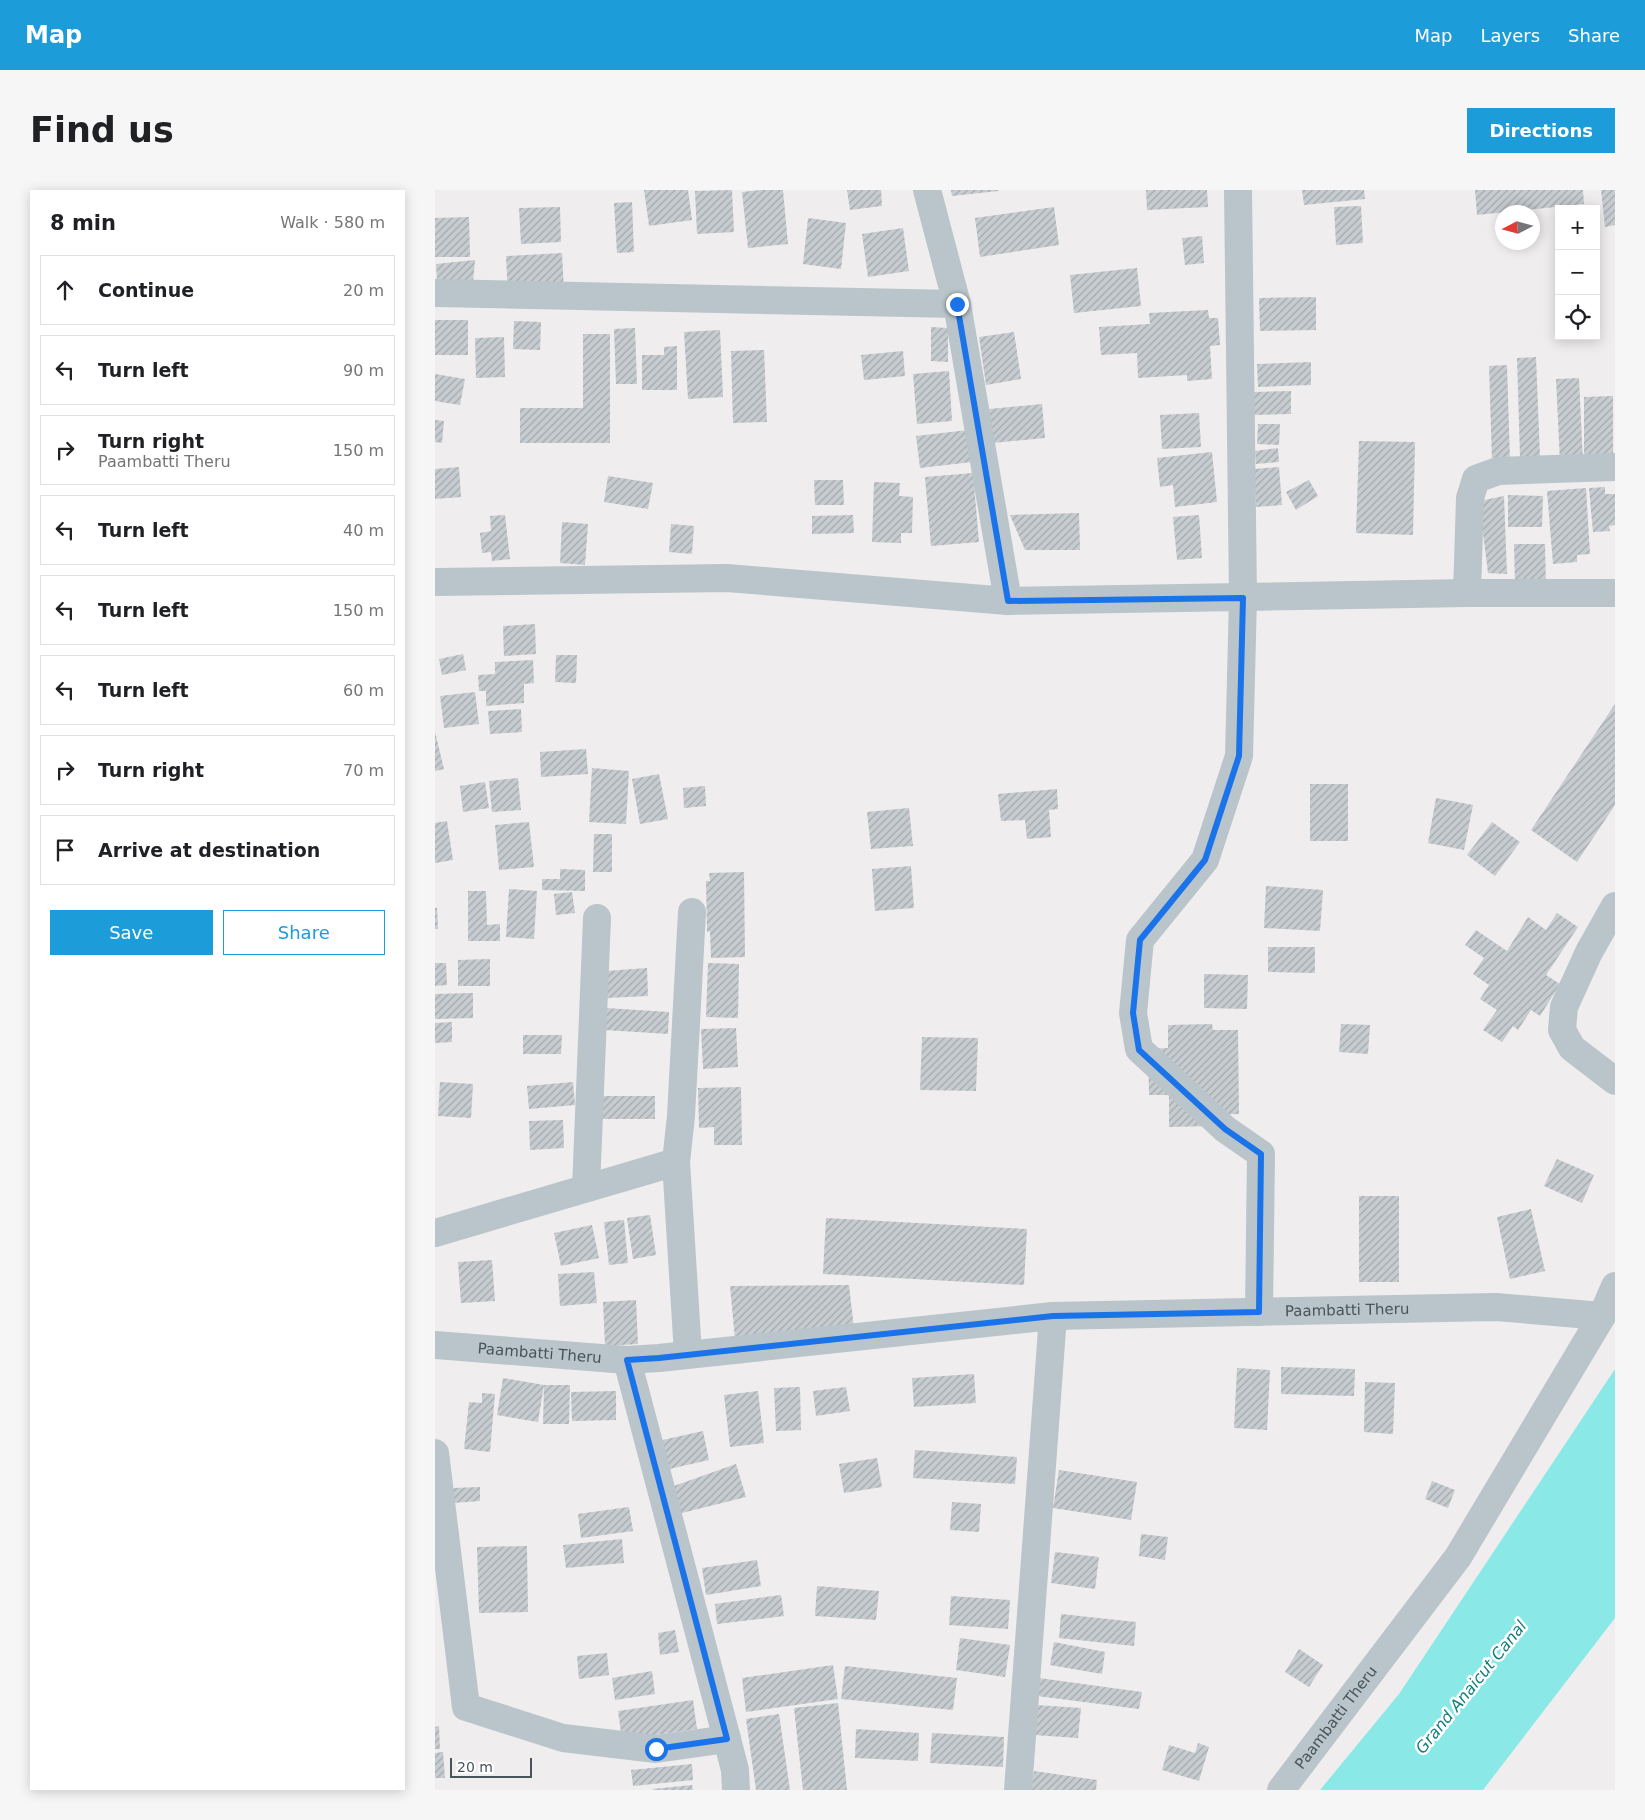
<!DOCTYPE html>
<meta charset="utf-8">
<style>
:root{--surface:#fff;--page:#f6f6f6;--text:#202124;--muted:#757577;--line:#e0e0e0;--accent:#1d9cda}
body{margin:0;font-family:"DejaVu Sans",sans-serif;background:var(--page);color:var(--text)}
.controls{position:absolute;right:15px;top:15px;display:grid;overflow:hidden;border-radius:0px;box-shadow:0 2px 12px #0003}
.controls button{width:45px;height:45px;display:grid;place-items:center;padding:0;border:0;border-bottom:1px solid var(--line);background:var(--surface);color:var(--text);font:25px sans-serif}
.compass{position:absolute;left:1060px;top:15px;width:45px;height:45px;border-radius:50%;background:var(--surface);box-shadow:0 2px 12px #0003;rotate:264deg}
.scale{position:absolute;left:15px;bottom:12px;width:82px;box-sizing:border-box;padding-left:5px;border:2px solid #46555a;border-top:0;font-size:14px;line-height:18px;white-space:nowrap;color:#46555a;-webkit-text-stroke:4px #fff;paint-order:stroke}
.stop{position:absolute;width:15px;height:15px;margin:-11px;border:4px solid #1a73e8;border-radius:50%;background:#fff}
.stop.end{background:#1a73e8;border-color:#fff;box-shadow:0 1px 5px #0008}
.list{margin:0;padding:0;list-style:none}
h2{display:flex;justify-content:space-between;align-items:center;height:65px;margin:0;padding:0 20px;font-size:21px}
h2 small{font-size:16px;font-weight:400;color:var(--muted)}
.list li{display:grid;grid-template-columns:32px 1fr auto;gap:15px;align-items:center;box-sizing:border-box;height:70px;margin:0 10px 10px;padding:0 10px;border:1px solid var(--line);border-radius:0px}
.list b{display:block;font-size:19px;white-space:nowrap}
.list p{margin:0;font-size:16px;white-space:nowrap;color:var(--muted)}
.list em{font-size:16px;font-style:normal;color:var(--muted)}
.actions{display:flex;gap:10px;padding:15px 20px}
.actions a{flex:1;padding:11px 0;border:1px solid var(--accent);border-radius:0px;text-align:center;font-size:18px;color:var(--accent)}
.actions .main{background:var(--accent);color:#fff}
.icon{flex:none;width:28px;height:28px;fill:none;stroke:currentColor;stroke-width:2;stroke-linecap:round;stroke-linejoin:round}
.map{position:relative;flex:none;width:1180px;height:1600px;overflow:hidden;border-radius:0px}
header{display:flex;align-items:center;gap:30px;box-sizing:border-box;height:70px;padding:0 25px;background:var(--accent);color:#fff}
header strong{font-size:24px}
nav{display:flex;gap:28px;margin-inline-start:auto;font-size:18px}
.intro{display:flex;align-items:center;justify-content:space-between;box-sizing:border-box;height:120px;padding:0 30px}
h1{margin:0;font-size:35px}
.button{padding:12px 22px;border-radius:0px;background:var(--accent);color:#fff;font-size:18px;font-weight:700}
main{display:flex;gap:30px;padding:0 30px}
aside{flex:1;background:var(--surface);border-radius:0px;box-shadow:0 2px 12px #0003}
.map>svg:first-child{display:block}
.water{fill:#8ae9e6}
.building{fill:url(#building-hatch)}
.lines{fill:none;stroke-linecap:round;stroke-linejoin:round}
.minor{stroke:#b9c5ca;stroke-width:28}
.route{stroke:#1a73e8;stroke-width:6}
.labels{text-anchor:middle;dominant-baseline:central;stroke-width:5;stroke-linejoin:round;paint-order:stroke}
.street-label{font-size:15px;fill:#46555a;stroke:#fff}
.water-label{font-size:16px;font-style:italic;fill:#107e7c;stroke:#fff}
</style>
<header>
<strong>Map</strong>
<nav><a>Map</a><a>Layers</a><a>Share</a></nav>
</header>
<div class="intro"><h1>Find us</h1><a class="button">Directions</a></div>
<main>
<aside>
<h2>8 min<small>Walk · 580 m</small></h2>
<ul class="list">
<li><svg class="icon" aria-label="ahead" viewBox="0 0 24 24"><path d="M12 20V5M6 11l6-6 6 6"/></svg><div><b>Continue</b></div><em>20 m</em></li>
<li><svg class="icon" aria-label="left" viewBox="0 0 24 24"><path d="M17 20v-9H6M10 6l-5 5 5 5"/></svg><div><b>Turn left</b></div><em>90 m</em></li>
<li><svg class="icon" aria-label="right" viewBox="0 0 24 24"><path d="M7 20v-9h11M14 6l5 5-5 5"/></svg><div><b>Turn right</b><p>Paambatti Theru</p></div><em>150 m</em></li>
<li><svg class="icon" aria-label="left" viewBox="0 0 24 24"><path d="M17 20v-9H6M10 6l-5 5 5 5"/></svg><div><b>Turn left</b></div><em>40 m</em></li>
<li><svg class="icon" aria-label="left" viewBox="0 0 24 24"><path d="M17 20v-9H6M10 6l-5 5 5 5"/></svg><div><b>Turn left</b></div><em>150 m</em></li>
<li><svg class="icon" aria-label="left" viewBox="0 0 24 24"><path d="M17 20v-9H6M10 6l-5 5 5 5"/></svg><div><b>Turn left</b></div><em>60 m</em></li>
<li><svg class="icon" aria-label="right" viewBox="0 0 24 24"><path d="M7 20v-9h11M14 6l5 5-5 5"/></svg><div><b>Turn right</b></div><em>70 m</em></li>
<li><svg class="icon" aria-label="arrive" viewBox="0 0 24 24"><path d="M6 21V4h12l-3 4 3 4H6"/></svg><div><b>Arrive at destination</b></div></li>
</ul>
<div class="actions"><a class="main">Save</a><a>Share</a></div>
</aside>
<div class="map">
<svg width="1180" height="1600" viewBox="0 0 1180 1600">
<defs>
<pattern id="building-hatch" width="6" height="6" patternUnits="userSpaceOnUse" patternTransform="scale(1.25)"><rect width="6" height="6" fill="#c7ccd0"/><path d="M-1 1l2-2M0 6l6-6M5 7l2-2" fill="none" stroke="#a3a8ac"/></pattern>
</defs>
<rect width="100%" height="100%" fill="#f0edee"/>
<!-- water -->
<polygon class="water" points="1180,1179 1180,1428 1048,1600 885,1600 964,1504"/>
<!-- building -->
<g class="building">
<polygon points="209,0 253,0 257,30 214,36"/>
<polygon points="297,0 299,42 262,44 260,1"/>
<polygon points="326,0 348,0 353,54 313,58 307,2"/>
<polygon points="412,0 446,0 447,16 415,20"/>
<polygon points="516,0 563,0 563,1 517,6"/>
<polygon points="711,0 772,0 773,17 712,20"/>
<polygon points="867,0 929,0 930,9 869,15"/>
<polygon points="1040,0 1148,0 1149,14 1042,25"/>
<polygon points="1166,0 1180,0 1180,35 1170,37"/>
<polygon points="197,12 199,62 182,63 179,13"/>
<polygon points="926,16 928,53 901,55 899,17"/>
<polygon points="125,17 126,52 86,54 84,18"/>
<polygon points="619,17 624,55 545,67 540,28"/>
<polygon points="34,27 35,67 0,67 0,28"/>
<polygon points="373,28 411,33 406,79 368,74"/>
<polygon points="468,38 474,81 433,87 427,44"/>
<polygon points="767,46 769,73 750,75 747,48"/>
<polygon points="127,63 129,101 73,105 71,66"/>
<polygon points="40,70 38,92 2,90 1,74"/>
<polygon points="702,78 706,116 639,123 635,85"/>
<polygon points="881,107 881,140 825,141 824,108"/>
<polygon points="773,120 774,128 783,128 785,155 775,156 777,189 752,191 752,185 703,188 702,163 666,165 664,137 715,134 714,123"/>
<rect x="0" y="130" width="33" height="35"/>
<polygon points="79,131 106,132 105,160 78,159"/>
<polygon points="496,137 513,138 513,172 496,171"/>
<polygon points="200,138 202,194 181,194 179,139"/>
<polygon points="285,140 288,207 253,209 249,142"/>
<polygon points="579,142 586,189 551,195 544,147"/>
<polygon points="148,144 175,144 175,253 85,253 85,218 148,218"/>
<polygon points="69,147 70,187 41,188 40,148"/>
<polygon points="242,156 242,200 207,200 207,165 229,165 229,157"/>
<polygon points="329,160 332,232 298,233 296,161"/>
<polygon points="468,161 470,186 429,190 426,165"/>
<polygon points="1101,167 1105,267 1085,268 1082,168"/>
<polygon points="876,172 876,195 823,197 822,174"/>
<polygon points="1072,175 1075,271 1057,271 1054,176"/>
<polygon points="514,181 517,231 482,234 478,184"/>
<polygon points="0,184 30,189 25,215 0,211"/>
<polygon points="1144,188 1148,272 1125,273 1121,189"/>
<polygon points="856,201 856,224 818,225 818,202"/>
<polygon points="1178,206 1178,268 1149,268 1149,207"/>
<polygon points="607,214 610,248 558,253 554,219"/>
<polygon points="764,223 766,257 727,259 725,225"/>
<polygon points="0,230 9,231 7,253 0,252"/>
<polygon points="823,234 845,234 844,255 822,254"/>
<polygon points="533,240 537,272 485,278 481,246"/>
<polygon points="924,251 980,252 978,345 921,343"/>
<polygon points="843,258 844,272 821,274 820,261"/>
<polygon points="777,262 782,312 740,317 738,295 725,297 722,268"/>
<polygon points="24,277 26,307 0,309 0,279"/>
<polygon points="844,277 847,315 821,317 819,279"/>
<polygon points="538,283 544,352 496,356 490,287"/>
<polygon points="173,286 218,293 213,319 169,312"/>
<polygon points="379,290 408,290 409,315 380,315"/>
<polygon points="874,290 883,306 861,320 851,302"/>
<polygon points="439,292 465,293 464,306 478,307 477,343 466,343 466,353 437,352"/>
<polygon points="1170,297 1170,304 1180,304 1180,335 1174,336 1175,341 1158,342 1154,298"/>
<polygon points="1151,298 1155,364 1142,365 1142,372 1118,374 1112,301"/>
<polygon points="1073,305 1108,306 1107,337 1073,337"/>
<polygon points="1069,306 1072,384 1053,383 1044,311"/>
<polygon points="644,323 645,360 590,360 575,325"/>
<polygon points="70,325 75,369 57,371 56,362 47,363 45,343 56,341 55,326"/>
<polygon points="418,325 419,343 377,344 377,326"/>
<polygon points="764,325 767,368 742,370 738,327"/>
<polygon points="127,332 153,334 150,375 125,373"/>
<polygon points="236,334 259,336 257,364 234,362"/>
<polygon points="1079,354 1110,354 1111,395 1080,395"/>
<polygon points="100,434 101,464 69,466 68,436"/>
<polygon points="28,464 31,480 7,485 4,469"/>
<polygon points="121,465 142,465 141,493 120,492"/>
<polygon points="98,470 99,493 89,494 89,513 51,516 51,501 44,501 43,485 60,484 60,472"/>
<polygon points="40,502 44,534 9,538 5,506"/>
<polygon points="1180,514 1180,615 1142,672 1096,640"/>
<polygon points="86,519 87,542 55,544 53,521"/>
<polygon points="0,542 9,579 0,581"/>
<polygon points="151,559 153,584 106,587 105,562"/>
<polygon points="157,578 194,581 191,634 154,632"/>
<polygon points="224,584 233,629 205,634 197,589"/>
<polygon points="83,588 86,620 57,622 54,591"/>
<polygon points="50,592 54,618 28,622 25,596"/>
<rect x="875" y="594" width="38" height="57"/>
<polygon points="270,596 271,616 249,618 248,598"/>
<polygon points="622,599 623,619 614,620 616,647 592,649 590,630 566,631 563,604"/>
<polygon points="1001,608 1038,615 1029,660 993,653"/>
<polygon points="474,618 478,656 436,659 432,622"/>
<polygon points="12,631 18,670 0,673 0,633"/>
<polygon points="94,632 99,677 64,680 60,635"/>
<polygon points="1057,632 1085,652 1060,686 1032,665"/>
<polygon points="159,644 177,644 177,682 158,682"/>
<polygon points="476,676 479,718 440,721 437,679"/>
<polygon points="125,679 150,680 150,701 107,700 107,689 125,689"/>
<polygon points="309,682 310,767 276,768 275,741 272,742 271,691 275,691 274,683"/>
<polygon points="831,696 888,700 885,741 829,738"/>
<polygon points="74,699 102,701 99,749 71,747"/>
<polygon points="33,701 51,701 52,735 65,734 65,751 33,751"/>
<polygon points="137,702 140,723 121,725 119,704"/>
<polygon points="0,718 2,718 3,739 0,739"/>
<polygon points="1122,723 1143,737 1111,785 1125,794 1105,826 1096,820 1083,840 1078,836 1067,852 1048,840 1062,820 1045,809 1054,795 1038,784 1049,768 1030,755 1041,740 1072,761 1093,727 1111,740"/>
<polygon points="833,757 880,757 880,783 833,782"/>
<polygon points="55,769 55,796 23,796 23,770"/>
<polygon points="0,773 11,773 12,795 0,796"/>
<polygon points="273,773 304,774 303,828 271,827"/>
<polygon points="212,778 213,806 172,808 171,781"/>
<polygon points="769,784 813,785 812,819 769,818"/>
<polygon points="38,803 38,828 0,829 0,804"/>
<polygon points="171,818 234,822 233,844 170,840"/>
<polygon points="17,832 17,852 0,853 0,833"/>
<polygon points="777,834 778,840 803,840 804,924 778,925 778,936 734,937 734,905 714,905 713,859 733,858 733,835"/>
<polygon points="906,834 935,835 933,864 904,862"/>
<polygon points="301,838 303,877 268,879 266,839"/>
<polygon points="88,845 127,845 126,864 88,864"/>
<polygon points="487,847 543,848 541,901 485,900"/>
<polygon points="5,892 38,894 36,928 3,926"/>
<polygon points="138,892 140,915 94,919 92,896"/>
<polygon points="306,897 307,955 279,955 279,937 264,938 263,898"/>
<rect x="157" y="906" width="63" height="23"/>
<polygon points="128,930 129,958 95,960 94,931"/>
<polygon points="1122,969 1159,985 1147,1013 1109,996"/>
<rect x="924" y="1006" width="40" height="86"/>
<polygon points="1096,1019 1110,1081 1075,1089 1062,1027"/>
<polygon points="215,1025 221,1065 198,1069 192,1028"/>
<polygon points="391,1028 592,1039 589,1095 388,1084"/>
<polygon points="189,1030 193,1073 174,1075 169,1032"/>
<polygon points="157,1035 164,1068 126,1076 119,1043"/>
<polygon points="57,1070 60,1111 26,1113 23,1072"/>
<polygon points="159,1082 162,1113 125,1116 123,1084"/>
<polygon points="414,1095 419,1138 300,1149 295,1096"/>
<polygon points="201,1110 203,1154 170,1156 168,1112"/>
<polygon points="846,1177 920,1179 919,1206 846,1204"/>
<polygon points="802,1178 835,1180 832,1240 799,1238"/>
<polygon points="539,1184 541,1213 479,1217 477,1188"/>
<polygon points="68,1188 109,1195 135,1195 134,1234 108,1234 109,1195 103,1232 62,1225"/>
<polygon points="930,1192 960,1193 958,1244 929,1242"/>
<polygon points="365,1197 366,1240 341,1241 339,1198"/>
<polygon points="411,1197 415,1221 381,1226 378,1201"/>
<polygon points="181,1201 181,1230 137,1231 136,1202"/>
<polygon points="323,1201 329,1253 295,1257 289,1205"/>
<polygon points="47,1203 60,1204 55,1262 29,1259 34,1212 47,1213"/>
<polygon points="268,1241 274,1270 230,1280 223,1251"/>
<polygon points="480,1260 582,1267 580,1294 478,1288"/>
<polygon points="442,1268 447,1297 409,1303 404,1274"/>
<polygon points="301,1274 311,1307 243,1324 236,1297"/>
<polygon points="624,1280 702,1292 696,1330 618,1318"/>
<polygon points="997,1291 1020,1300 1013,1318 990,1309"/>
<polygon points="45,1297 45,1311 18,1313 18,1298"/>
<polygon points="517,1312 546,1314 544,1342 515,1340"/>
<polygon points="194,1317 198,1341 146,1348 143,1324"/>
<polygon points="706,1344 733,1347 730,1370 704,1366"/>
<polygon points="187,1349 189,1373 131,1378 128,1355"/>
<polygon points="92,1356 93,1422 44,1423 42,1357"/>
<polygon points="620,1362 664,1367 660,1399 616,1393"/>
<polygon points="322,1370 326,1396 271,1405 267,1378"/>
<polygon points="382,1396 444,1401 441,1430 380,1426"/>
<polygon points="346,1405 349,1426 282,1434 280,1414"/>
<polygon points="516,1406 575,1410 573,1439 514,1435"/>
<polygon points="626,1424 701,1432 699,1456 624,1448"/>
<polygon points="240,1440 244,1462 225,1465 223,1443"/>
<polygon points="525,1448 575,1455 570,1487 521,1480"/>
<polygon points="619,1452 670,1462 667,1484 615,1475"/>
<polygon points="864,1459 888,1475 874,1497 850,1482"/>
<polygon points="172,1463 174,1485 144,1489 142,1466"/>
<polygon points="398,1475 403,1509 311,1522 307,1488"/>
<polygon points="410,1476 522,1488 518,1520 406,1509"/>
<polygon points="217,1481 220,1504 180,1510 177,1488"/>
<polygon points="604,1488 707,1502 704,1519 602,1506"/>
<polygon points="258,1510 262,1539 187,1550 183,1521"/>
<polygon points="403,1513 412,1600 368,1600 359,1518"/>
<polygon points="601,1515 646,1518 643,1548 599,1545"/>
<polygon points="344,1524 355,1600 321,1600 311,1529"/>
<polygon points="4,1536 5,1559 0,1559 0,1537"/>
<polygon points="421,1539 484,1543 483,1571 420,1568"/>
<polygon points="497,1543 569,1547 568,1577 495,1573"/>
<polygon points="763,1553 774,1557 764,1591 727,1580 734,1555 760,1563"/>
<polygon points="8,1562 10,1588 0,1588 0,1563"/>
<polygon points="257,1574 258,1590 198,1596 196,1580"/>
<polygon points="599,1581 662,1590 661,1600 596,1600"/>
<polygon points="257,1595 258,1600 218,1600 218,1599"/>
</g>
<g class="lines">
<!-- minor -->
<g class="minor">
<polyline points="492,0 522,114 573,411"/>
<polyline points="803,0 808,408 804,566 770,670 705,750 698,823 704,859 790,939 826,964 824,1122"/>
<polyline points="0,103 522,114"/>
<polyline points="0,392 292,388 573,411 1032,403 1180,403"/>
<polyline points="1032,403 1035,308 1041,289 1063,281 1180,277"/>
<polyline points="1180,716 1154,762 1129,817 1127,840 1137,858 1180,891"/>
<polyline points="151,998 162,728"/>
<polyline points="0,1043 241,972"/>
<path id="s1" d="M0,1155L192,1170L224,1168L618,1126L1061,1117L1167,1126"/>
<polyline points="253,1164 241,972 246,926 257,722"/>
<polyline points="192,1170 292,1549 300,1580 301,1600"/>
<polyline points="0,1263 31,1517 128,1548 221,1559 292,1549"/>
<polyline points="583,1600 618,1126"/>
<path id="s2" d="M846,1600L1023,1367L1167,1126L1180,1096"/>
</g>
</g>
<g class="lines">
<!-- route -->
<polyline class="route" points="221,1559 292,1549 192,1170 224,1168 618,1126 824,1122 826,964 790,939 704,860 698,823 705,750 770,670 804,566 808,408 573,411 522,114"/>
</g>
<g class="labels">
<!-- street labels -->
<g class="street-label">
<text stroke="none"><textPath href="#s1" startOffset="915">Paambatti Theru</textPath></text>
<text stroke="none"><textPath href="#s1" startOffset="105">Paambatti Theru</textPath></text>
<text stroke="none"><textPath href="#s2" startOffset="91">Paambatti Theru</textPath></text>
</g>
<!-- water labels -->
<g class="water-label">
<text transform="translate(1036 1497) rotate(-51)">Grand Anaicut Canal</text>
</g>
</g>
</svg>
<div class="controls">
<button>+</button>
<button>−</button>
<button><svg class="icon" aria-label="locate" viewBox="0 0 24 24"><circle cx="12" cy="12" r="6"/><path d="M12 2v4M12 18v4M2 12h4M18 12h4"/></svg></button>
</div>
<svg class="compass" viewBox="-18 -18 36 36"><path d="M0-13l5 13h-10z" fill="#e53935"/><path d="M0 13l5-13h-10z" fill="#757577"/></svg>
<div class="scale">20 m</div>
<div class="stop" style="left:221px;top:1559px"></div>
<div class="stop end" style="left:522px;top:114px"></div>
</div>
</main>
